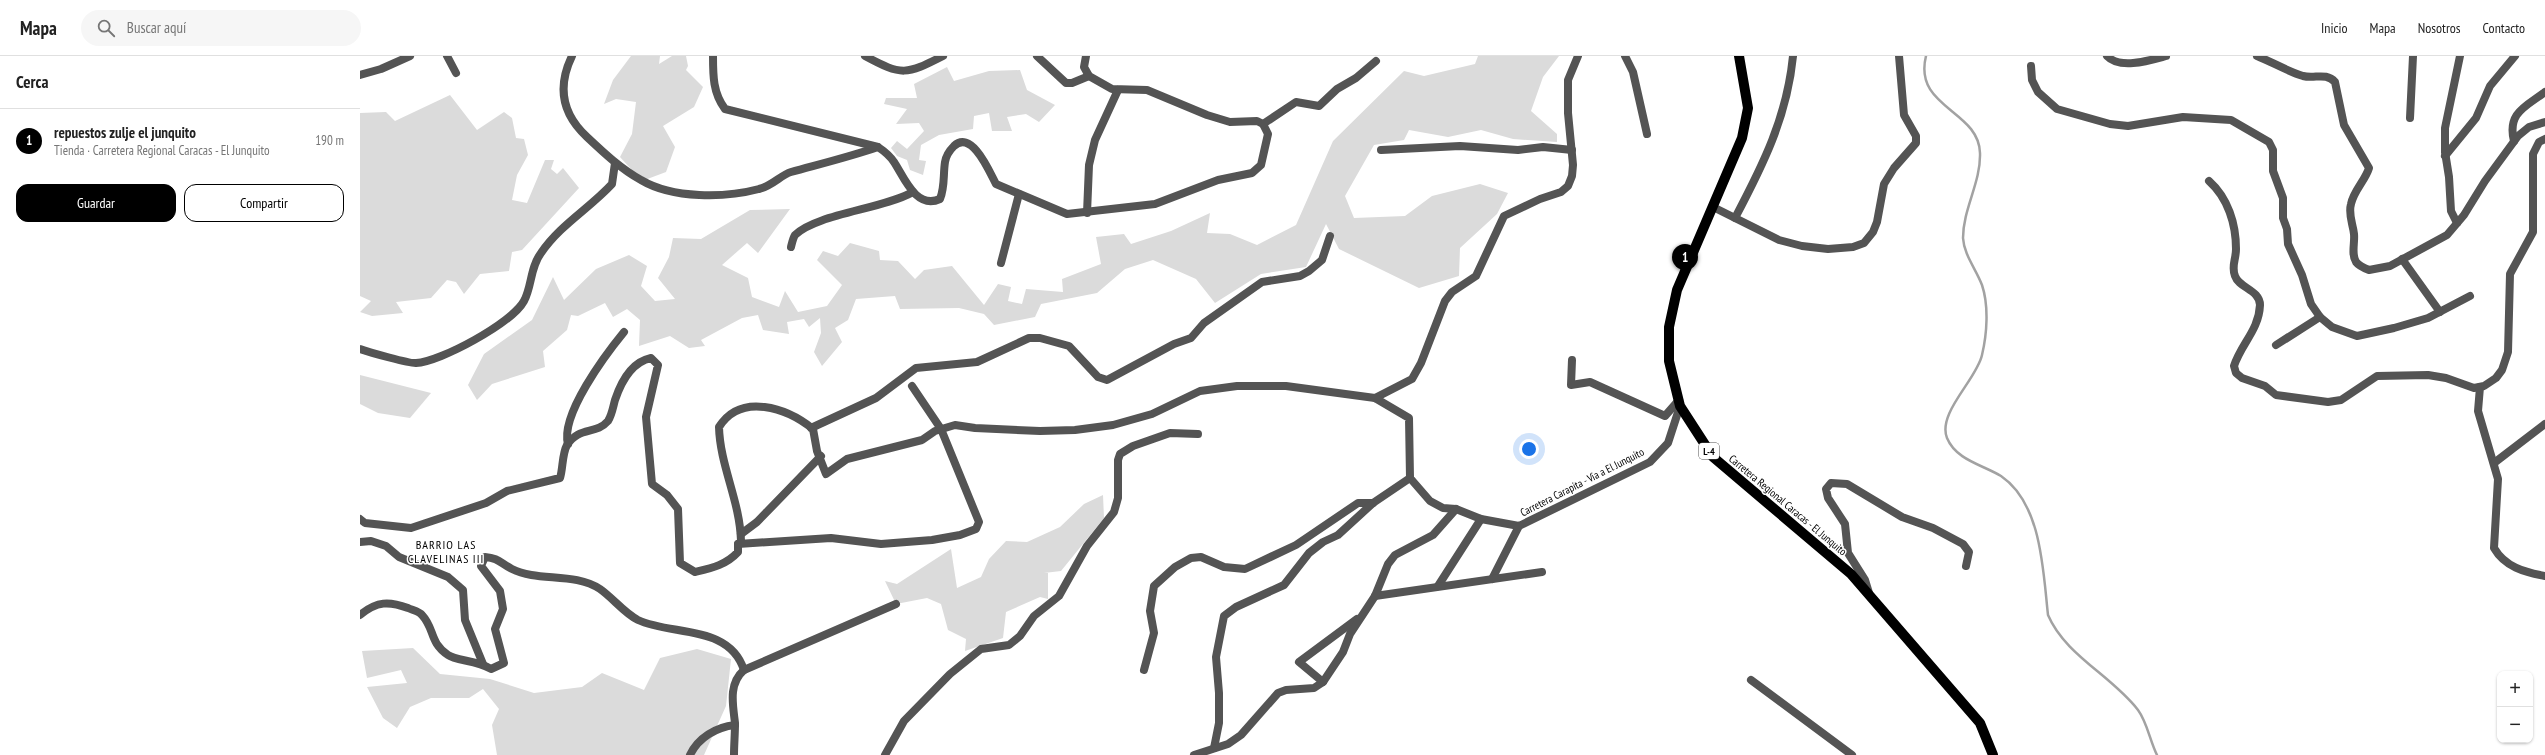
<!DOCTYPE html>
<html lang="es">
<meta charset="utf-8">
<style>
:root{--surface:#fff;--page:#f6f6f6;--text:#222;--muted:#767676;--line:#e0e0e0;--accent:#000}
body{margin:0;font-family:"PT Sans Narrow",sans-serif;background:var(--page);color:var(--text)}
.controls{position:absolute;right:12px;bottom:12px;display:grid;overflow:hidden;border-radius:8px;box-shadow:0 1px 3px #0004}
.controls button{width:36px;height:36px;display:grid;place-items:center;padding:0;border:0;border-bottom:1px solid var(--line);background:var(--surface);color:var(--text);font:20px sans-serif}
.you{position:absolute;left:1169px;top:393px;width:14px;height:14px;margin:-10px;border:3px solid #fff;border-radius:50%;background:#1a73e8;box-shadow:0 0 0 6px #1a73e833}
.badge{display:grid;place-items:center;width:26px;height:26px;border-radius:50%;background:var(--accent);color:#fff;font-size:13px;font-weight:700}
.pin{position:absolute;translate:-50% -33px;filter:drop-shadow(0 1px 2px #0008)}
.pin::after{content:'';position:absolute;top:21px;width:14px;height:12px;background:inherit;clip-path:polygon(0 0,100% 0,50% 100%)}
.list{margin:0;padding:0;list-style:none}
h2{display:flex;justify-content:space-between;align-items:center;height:52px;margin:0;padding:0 16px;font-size:17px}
h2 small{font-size:13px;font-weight:400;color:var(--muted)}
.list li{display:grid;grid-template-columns:26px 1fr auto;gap:12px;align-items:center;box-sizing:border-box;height:64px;padding:0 16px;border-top:1px solid var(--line)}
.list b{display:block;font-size:15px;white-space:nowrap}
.list p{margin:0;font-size:13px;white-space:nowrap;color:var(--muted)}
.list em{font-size:13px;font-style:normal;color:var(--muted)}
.actions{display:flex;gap:8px;padding:12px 16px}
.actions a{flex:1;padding:9px 0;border:1px solid var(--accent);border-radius:12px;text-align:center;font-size:14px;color:var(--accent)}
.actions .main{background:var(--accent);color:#fff}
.icon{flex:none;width:22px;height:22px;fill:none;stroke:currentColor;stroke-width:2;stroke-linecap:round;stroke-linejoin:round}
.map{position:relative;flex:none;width:2185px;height:699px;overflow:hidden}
header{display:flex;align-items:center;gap:24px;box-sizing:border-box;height:56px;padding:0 20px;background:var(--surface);border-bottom:1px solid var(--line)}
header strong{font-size:19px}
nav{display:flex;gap:22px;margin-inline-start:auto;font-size:14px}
.search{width:280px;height:36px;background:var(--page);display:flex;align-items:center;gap:10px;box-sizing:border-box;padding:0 14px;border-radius:22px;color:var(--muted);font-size:15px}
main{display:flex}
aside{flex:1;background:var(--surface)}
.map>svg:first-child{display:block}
.green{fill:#dbdbdb}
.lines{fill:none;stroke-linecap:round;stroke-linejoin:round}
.stream{stroke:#a2a2a2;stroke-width:2.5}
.street{stroke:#545454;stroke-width:8}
.primary{stroke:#000;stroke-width:10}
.labels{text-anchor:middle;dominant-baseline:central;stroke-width:3;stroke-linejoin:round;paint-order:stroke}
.shield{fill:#fff;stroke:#4c4c4c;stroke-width:1}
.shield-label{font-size:10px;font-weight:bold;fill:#000}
.street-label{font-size:11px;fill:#000;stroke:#fff}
.neighbourhood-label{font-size:12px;letter-spacing:1px;fill:#000;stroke:#fff}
</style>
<header>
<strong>Mapa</strong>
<div class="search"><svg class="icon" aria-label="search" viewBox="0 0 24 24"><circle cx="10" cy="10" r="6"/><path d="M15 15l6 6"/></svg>Buscar aquí</div>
<nav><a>Inicio</a><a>Mapa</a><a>Nosotros</a><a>Contacto</a></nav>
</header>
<main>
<aside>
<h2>Cerca<small></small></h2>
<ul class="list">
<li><span class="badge">1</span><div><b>repuestos zulje el junquito</b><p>Tienda · Carretera Regional Caracas - El Junquito</p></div><em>190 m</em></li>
</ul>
<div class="actions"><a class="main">Guardar</a><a>Compartir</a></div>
</aside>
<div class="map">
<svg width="2185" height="699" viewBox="0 0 2185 699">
<rect width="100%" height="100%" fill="#fff"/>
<!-- green -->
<g class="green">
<polygon points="271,0 300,0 299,8 312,0 326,0 328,10 326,14 343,31 334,51 303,70 315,91 306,116 282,125 260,101 272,78 276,46 256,43 244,48 253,24"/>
<polygon points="1118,0 1199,0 1183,21 1171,55 1197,78 1197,86 1153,83 1121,74 1088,81 1049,74 1044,84 1014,89 985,140 994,162 1045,160 1072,140 1120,128 1148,137 1137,158 1100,192 1099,220 1059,232 979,193 966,168 946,211 901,218 855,247 836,223 793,204 765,213 737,237 681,248 675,261 634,269 624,258 599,252 540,253 535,240 496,243 488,264 475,272 482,286 462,310 454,296 461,277 460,262 449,271 444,263 427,266 429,278 403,274 398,259 382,262 341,284 345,290 329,292 310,280 279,290 280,264 267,253 253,261 245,247 218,260 211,259 207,274 183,295 185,311 132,328 117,344 108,329 124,298 172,264 193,221 204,244 236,213 269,199 287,210 281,230 295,245 315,243 298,222 309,201 313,182 341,183 390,154 430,153 398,197 387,187 362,209 388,222 392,241 419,251 425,235 438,256 467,250 482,229 457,204 463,195 478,200 490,187 519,195 520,204 538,205 555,223 564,214 592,210 624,249 638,228 651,231 648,245 662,248 666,233 703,236 702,223 741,208 736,181 764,178 771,188 811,175 850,157 847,177 870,178 897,189 936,169 973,85 1044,15 1064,20 1115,8"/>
<polygon points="587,11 594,25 629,15 660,14 667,34 695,49 679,66 666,58 647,61 652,75 632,75 629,57 614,60 613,73 579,79 561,89 559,104 566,105 563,119 550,114 547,104 537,100 531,92 537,85 547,93 564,75 559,67 536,68 547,53 524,48 526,42 557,42 554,28"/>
<polygon points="90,39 117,74 144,56 152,62 156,82 164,83 168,99 157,119 152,144 167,147 185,104 194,104 191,113 197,118 203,112 219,132 162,194 152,196 149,215 120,218 104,238 96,226 87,224 71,242 36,246 43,257 12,260 0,256 11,245 0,240 0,57 26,56 35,65"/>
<polygon points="0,319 71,337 50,362 18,357 0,348"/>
<polygon points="743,439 744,462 701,515 684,517 688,517 688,543 680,541 646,556 643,582 605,595 606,583 588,574 581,548 567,542 536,548 525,525 537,528 591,493 597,532 621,521 629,503 646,485 667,486 700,471 724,448"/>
<polygon points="53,592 80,618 130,623 174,637 222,631 242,617 284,634 300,602 337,593 371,603 366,650 344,699 137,699 132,669 139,653 123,633 109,642 71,642 50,651 37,672 23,662 7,631 47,627 41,614 7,622 2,595"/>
</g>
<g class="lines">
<!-- stream -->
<path class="stream" d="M1566,0C1553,52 1619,54 1620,97C1621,126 1603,153 1603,182C1604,199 1616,213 1622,229C1629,250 1627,278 1622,299C1617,323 1577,357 1587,382C1596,404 1623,409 1641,420C1682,448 1683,515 1688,559C1705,599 1752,620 1778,654C1787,666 1790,685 1797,699"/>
<!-- street -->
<g class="street">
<polyline points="87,0 96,17"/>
<path d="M212,0C197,31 202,58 227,81C244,97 261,113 281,124C313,143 365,142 399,133C412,130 421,119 431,116C460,108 489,101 518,91"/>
<path d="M353,0C353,20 353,37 365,53L518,91C524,95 530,100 534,106C544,121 556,154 580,143C585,131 583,119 585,106C586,100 589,95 594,90C612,73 630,117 636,128L707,158L795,148L858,124L892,117L901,109L908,78L903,68L897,65L870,66L847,59L787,34L752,33L729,20L724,11L726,0"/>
<path d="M505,0C542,20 546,19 583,0"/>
<polyline points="677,0 706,27 712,27 729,20"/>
<polyline points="1265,0 1273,16 1287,78"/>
<path d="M1747,0C1760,14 1791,4 1806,0"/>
<path d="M1897,0C1912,6 1927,15 1943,20C1955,23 1966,16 1975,26L1984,69L2009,112C2005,125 1994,134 1991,148C1988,159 1993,168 1994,178C1995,187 1991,198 1996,206C1999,210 2004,212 2009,214L2030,210L2087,179L2104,159L2125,125L2158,80L2169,71L2185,66"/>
<polyline points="1671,10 1672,24 1678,36 1697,53 1750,68 1768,70 1823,61 1871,64 1909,86 1913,94 1913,115 1923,142 1923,162 1927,173 1928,188 1942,219 1951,248 1960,261 1972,271 1997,280 2034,272 2068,262 2110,240"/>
<polyline points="0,19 21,13 50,0"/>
<polyline points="2050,62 2053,0"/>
<polyline points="903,68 936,46 959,50 977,33 996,22 1016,5"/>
<path d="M2154,85C2147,57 2165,51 2185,36"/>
<polyline points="1021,94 1100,90 1158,94 1183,91 1212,94"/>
<polyline points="2085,100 2116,62 2130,30 2155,0"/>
<path d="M1849,125C1868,142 1876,168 1876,193C1876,204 1871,210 1875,220C1879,232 1900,234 1900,249C1899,274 1881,288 1874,310L1876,317L1882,322L1905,330L1916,339L1968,346L1981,344L2017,320L2068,319L2086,322L2114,332L2124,330L2136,322L2142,314L2148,296L2150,218L2173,176V98L2179,86L2185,83"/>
<polyline points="1353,151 1419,184 1442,190 1468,193 1493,191 1504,187 1513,176 1517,166 1524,128 1534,112 1556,87 1556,80 1544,59 1539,0"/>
<polyline points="727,157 729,109 735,84 758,34"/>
<path d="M1375,162C1403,109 1427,61 1433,0"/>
<polyline points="2097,167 2091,155 2089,121 2085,96 2085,72 2100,0"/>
<path d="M431,191C432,187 433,182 435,179C456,158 523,153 553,136"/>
<polyline points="2042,203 2080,256"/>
<polyline points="641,207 659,138"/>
<polyline points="1916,289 1960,261"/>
<path d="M0,293C8,296 51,308 56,307C80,306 152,267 164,245C172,230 170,212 181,197C200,169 230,152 252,128L255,107"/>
<polyline points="1212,304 1211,329 1230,326 1305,360 1319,344"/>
<path d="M2120,331L2118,355L2138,423L2134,492C2145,511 2164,516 2185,520"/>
<polyline points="1015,342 1052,323 1061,307 1085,245 1092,236 1116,220 1144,160 1180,143 1201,136 1208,130 1212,120 1213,109 1208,57 1208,24 1218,0"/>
<polyline points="451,372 516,342 556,312 617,306 669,282 680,282 709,290 738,321 747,324 814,288 831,282 844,267 902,226 940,220 949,215 962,204 970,180"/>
<path d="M208,388C200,359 246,298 264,276"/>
<polyline points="2134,407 2185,368"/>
<path d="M0,463L5,467L51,472L126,447L147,435L200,422C203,413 202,398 207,389C219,370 236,379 248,365C252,359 253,351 255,344C261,326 272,306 291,302L298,309L286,361L292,428L307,439L318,453L320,507L335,516C352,512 366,509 378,496V488L381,485C380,445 360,410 359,371C381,336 427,352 453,373L457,395L466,418L487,403L562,384L575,375L595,369L615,372L680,375L715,374L753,369L792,358L840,335L877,330H926L1015,342L1049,362L1050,422L1070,445L1083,452L1096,453L1121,463L1159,470L1290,406L1308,387L1320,350"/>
<polyline points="381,478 397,466 461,400"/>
<polyline points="0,486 11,485 26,490 39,501 88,521 103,534 105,564 123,608"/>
<polyline points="378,488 471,482 521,488 572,484 600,479 616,473 619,466 581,373 552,330"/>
<polyline points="1132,523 1159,470"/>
<polyline points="1078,530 1121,463"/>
<polyline points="1509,537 1505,524 1488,497 1485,468 1468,442 1466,433 1471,427 1487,428 1542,461 1573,472 1603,488 1609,496 1606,510"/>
<polyline points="1015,540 1182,516"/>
<path d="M0,559C17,545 29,545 48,552C52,554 59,555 62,559C75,573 69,586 88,599C96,605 117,604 131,613L144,607L135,573L143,553L140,535L121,510L125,501C139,502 140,507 152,513C178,526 214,516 240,533C253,542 264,557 278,564C312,580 369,568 384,614"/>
<polyline points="784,614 794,577 790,555 794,530 815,511 831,502 841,501 864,511 885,513 936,489 998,447 1013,447"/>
<polyline points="1391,624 1492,699"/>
<polyline points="963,626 939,606 997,563"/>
<polyline points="854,692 859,667 859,637 856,601 864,560 876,551 924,529 949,497 963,486 978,479 1013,447 1050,422"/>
<path d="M330,699C338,682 356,671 375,669"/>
<path d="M374,699C374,689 375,678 375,667C373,649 368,628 384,614L536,548"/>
<polyline points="525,699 544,665 590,618 621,593 649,589 660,580 674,560 699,540 727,490 754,456 758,442 758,404 760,398 773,390 810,377 838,378"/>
<polyline points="834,699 868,688 881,679 918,637 926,634 954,632 963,626 983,596 990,578 1015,540 1028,508 1035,499 1073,479 1096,453"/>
</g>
<!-- primary -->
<polyline class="primary" points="1379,0 1388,52 1382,82 1317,234 1309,271 1309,305 1320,350 1353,401 1491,518 1620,667 1633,699"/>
</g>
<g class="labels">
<!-- shield labels -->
<rect class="shield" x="1339" y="387" width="20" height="16" rx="3"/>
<g class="shield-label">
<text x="1349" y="395">L-4</text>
</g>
<!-- street labels -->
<g class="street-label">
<text transform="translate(1222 426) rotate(-27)">Carretera Carapita - Vía a El Junquito</text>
<text transform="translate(1428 449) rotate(40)">Carretera Regional Caracas - El Junquito</text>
</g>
<!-- neighbourhood labels -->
<g class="neighbourhood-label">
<text x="86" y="488">BARRIO LAS<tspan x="86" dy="14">CLAVELINAS III</tspan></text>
</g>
</g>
</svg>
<div class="controls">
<button>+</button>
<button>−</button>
</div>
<div class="you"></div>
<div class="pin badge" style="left:1325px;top:221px">1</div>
</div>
</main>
